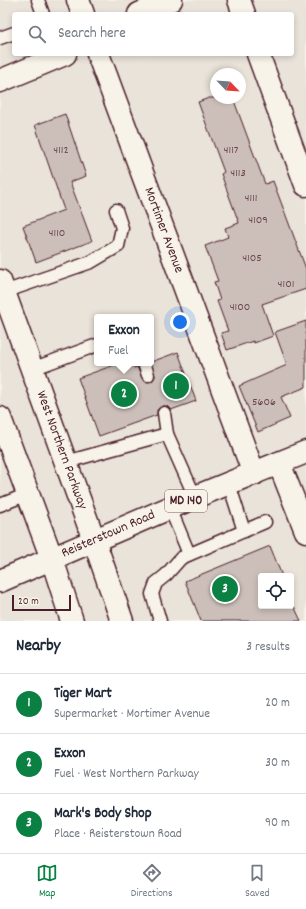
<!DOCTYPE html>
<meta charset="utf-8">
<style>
:root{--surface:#fff;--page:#f6f6f7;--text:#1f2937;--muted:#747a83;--line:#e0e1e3;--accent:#0b8043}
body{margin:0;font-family:Dekko,sans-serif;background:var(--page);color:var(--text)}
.controls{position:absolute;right:12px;bottom:12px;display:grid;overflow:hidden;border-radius:4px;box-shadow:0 2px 6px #0003}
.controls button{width:36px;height:36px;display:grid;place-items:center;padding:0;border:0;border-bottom:1px solid var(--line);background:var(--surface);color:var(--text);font:20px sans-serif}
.compass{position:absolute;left:210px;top:68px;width:36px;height:36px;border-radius:50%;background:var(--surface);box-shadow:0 2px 6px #0003;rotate:115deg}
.scale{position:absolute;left:12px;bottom:10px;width:59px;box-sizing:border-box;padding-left:4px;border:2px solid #4a1f2b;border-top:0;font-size:11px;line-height:14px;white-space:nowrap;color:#4a1f2b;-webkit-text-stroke:3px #f7f3e8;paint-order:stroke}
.you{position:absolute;left:180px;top:322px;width:14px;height:14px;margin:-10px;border:3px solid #fff;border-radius:50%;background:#1a73e8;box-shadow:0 0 0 6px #1a73e833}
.badge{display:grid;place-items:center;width:26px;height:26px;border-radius:50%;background:var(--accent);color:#fff;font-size:13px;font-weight:700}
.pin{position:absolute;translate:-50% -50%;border:2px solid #fff;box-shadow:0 1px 4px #0006}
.popup{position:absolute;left:94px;top:314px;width:60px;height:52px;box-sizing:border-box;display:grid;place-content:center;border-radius:4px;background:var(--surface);filter:drop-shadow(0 1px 3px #0005);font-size:13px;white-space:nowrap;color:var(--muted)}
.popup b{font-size:15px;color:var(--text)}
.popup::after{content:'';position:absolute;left:50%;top:100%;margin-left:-8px;border:8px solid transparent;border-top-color:var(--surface)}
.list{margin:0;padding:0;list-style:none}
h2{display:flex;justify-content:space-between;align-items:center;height:52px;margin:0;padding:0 16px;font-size:17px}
h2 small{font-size:13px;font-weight:400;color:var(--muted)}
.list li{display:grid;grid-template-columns:26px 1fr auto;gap:12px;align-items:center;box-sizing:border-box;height:60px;padding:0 16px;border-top:1px solid var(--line)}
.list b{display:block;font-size:15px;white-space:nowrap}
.list p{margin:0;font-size:13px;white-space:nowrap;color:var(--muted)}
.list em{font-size:13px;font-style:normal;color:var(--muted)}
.icon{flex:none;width:22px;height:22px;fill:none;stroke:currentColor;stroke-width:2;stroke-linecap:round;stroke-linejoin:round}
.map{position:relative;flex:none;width:306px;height:621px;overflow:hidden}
.search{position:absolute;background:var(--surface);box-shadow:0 2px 6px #0003;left:12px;right:12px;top:12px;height:44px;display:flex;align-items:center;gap:10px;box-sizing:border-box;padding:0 14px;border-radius:4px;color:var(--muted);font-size:15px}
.sheet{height:232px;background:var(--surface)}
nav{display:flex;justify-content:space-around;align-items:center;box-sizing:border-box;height:56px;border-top:1px solid var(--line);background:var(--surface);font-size:11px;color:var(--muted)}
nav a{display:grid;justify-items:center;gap:2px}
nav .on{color:var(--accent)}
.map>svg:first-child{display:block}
.built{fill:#eae3da;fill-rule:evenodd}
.building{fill:#ccbfb9;stroke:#4a1f2b}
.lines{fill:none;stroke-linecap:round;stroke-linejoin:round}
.service-casing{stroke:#4a1f2b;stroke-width:15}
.minor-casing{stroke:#4a1f2b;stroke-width:25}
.primary-casing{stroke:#4a1f2b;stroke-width:25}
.service{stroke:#f7f3e8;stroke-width:12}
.minor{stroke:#f7f3e8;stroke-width:22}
.primary{stroke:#f7f3e8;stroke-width:22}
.labels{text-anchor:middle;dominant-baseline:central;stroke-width:3;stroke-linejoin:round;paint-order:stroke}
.number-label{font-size:12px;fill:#6a474e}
.shield{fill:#f7f3e8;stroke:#7e5f64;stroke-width:1}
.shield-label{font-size:13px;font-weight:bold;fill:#4a1f2b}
.street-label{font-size:14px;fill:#4a1f2b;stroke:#f7f3e8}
</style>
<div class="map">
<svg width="306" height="621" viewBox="0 0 306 621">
<rect width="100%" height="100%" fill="#f7f3e8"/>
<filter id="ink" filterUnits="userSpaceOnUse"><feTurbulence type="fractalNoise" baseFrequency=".025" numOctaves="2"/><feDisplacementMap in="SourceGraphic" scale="8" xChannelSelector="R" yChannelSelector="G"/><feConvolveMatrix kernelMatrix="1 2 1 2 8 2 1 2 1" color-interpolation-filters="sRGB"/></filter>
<g filter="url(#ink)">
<!-- built -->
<path class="built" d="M0,0H306V621H0ZM14,14H292V54H14ZM216,74H240V98H216ZM97,317H151V363H97ZM261,576H291V606H261Z"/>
<!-- building -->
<g class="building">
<polygon points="209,98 233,98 265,184 273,181 306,269 306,289 262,304 273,336 254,343 253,341 227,350 221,333 228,331 217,301 220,300 214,282 218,281 205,246 228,237 225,228 239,223 221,174 224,172 198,102"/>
<polygon points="65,114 86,176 70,182 92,241 36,262 23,226 64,210 35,125"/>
<polygon points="306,321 306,387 281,397 290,418 258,432 239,386 287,365 275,332"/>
<polygon points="178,352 196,401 171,410 167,406 163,406 157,410 157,415 99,436 78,378 120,363 132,363 134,368 137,367 143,380 150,382 153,380 155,376 151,362"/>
<polygon points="270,546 282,576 261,576 261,606 294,606 301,621 201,621 185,581"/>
</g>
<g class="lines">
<!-- service casing -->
<g class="service-casing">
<g id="service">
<polyline points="38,0 43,14"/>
<polyline points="0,38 14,33"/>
<polyline points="4,292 91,262 118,246 122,228 116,210"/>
<polyline points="144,363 148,375"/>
<polyline points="32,369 97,345"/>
<polyline points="164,413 167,434"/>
<polyline points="66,462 167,434 195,497"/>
<polyline points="229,484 244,531"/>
<polyline points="0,505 28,494"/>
<polyline points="170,508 189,554"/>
<polyline points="160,621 152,594 156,583 166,575 181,558 265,522"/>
</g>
</g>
<!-- minor casing -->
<g class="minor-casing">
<g id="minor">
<polyline points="78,0 83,14"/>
<polyline points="239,0 244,14"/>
<polyline points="139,14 171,0"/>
<path id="s1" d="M98,54L254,474"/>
<polyline points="258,54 306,185"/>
<polyline points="0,81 65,54"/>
<polyline points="279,463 306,531"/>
</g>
</g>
<!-- primary casing -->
<g class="primary-casing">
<g id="primary">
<path id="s2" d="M0,281L94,540L122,621"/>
<polyline points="0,418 52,559 72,621"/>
<path id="s3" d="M0,581L195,497L306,452"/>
</g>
</g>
<!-- service -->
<use href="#service" class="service"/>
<!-- minor -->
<use href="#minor" class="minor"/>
<!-- primary -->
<use href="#primary" class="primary"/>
</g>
</g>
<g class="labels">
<!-- number labels -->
<g class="number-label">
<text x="61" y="150">4112</text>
<text x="231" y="150">4117</text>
<text x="238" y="173">4113</text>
<text x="251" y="198">4111</text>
<text x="258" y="220">4109</text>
<text x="57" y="233">4110</text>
<text x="252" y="258">4105</text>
<text x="286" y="284">4101</text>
<text x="240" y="307">4100</text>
<text x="264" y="402">5606</text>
</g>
<!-- shield labels -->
<rect class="shield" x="165" y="490" width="42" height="22" rx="3"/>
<g class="shield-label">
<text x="186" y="501">MD 140</text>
</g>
<!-- street labels -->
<g class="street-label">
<text stroke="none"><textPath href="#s1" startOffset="188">Mortimer Avenue</textPath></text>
<text stroke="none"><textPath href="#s2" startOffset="180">West Northern Parkway</textPath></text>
<text stroke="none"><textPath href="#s3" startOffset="118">Reisterstown Road</textPath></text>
</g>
</g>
</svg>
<div class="controls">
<button><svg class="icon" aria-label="locate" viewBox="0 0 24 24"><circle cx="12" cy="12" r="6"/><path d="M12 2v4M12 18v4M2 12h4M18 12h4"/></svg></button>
</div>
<svg class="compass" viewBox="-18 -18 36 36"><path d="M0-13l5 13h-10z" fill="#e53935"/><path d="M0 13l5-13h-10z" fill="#747a83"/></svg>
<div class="scale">20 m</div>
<div class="you"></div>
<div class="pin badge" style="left:176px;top:386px">1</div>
<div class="pin badge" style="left:124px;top:394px">2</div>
<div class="popup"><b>Exxon</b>Fuel</div>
<div class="pin badge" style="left:225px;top:589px">3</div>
<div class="search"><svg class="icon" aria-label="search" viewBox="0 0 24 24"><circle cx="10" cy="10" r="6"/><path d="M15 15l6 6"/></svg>Search here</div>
</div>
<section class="sheet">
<h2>Nearby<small>3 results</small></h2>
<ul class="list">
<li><span class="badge">1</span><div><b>Tiger Mart</b><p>Supermarket · Mortimer Avenue</p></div><em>20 m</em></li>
<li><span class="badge">2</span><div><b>Exxon</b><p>Fuel · West Northern Parkway</p></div><em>30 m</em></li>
<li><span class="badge">3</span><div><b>Mark's Body Shop</b><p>Place · Reisterstown Road</p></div><em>90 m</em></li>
</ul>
</section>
<nav>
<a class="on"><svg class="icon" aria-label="map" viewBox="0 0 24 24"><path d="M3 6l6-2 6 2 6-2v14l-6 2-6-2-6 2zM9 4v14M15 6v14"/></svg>Map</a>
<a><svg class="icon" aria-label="directions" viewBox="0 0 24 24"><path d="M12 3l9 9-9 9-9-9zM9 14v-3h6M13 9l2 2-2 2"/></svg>Directions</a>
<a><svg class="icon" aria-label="saved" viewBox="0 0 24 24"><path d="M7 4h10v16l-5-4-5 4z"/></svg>Saved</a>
</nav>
